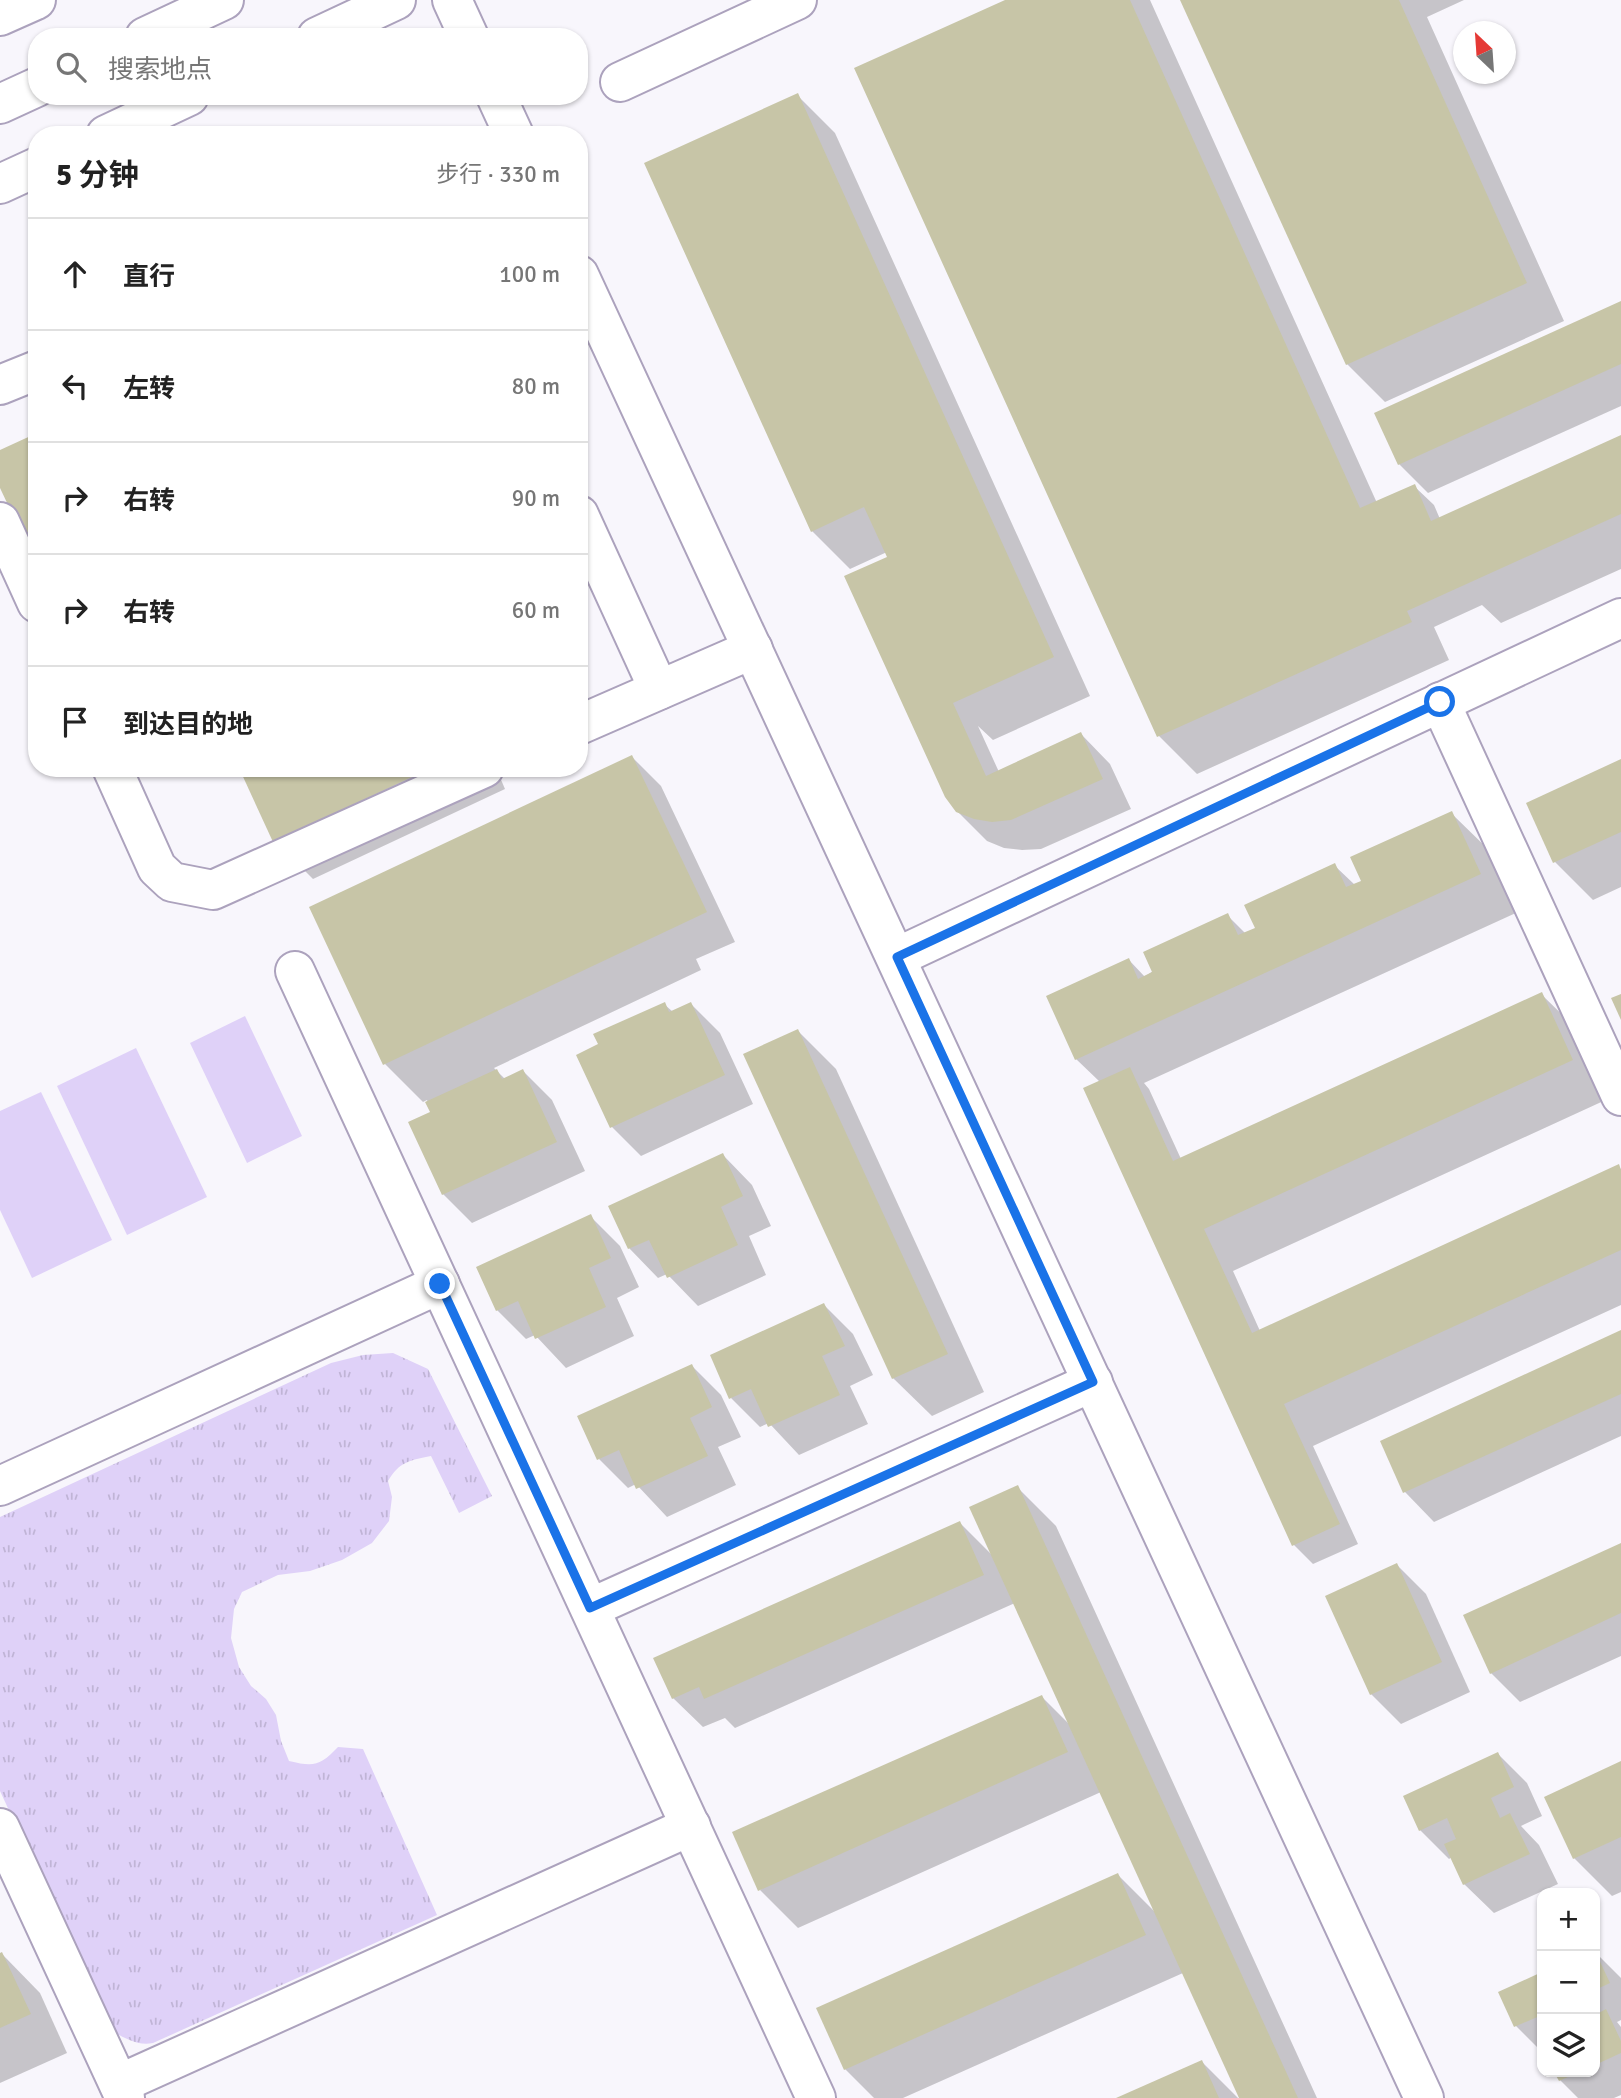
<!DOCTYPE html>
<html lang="zh">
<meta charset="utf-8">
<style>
:root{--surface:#fff;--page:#f6f6f6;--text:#222;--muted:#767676;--line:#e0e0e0}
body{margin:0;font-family:Signika,"Noto Sans SC",sans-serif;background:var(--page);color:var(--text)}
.controls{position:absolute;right:21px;bottom:21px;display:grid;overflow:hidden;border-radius:14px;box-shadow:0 2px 5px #0004}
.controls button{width:63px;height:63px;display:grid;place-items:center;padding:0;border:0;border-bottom:2px solid var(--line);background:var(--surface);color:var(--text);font:35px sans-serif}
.compass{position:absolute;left:1453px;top:21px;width:63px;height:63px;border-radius:50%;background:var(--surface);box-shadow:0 2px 5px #0004;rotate:335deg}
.stop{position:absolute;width:21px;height:21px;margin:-16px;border:5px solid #1a73e8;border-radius:50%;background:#fff}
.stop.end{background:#1a73e8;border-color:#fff;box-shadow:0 2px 7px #0008}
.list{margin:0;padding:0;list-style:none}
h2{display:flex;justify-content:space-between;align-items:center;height:91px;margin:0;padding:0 28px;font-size:30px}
h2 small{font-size:23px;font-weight:400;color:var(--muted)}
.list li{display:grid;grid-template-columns:46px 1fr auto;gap:21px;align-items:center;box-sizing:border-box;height:112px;padding:0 28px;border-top:2px solid var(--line)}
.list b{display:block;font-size:26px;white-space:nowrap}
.list em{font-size:23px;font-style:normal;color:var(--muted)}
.icon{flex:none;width:38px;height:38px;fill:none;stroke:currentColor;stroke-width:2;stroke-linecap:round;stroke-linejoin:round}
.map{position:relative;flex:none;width:1621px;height:2098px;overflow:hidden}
.search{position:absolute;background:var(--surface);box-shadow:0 2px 5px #0004;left:28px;top:28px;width:560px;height:77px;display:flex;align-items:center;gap:18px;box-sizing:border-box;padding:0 24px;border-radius:28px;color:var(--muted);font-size:26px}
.panel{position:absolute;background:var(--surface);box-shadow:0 2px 5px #0004;left:28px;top:126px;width:560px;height:651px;border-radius:28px}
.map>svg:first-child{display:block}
.grass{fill:url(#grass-tufts)}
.pitch{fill:#dfd1f8}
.shadow{fill:#0003}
.building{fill:#c7c5a7}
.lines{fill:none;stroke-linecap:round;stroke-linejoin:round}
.minor-casing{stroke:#aca2bd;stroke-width:42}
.major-casing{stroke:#aca2bd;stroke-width:42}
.minor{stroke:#fff;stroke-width:38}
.major{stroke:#fff;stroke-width:38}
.route{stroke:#1a73e8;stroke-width:9}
</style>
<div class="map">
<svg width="1621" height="2098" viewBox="0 0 1621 2098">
<defs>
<pattern id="grass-tufts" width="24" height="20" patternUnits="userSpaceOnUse" patternTransform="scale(1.75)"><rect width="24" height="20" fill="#dfd1f8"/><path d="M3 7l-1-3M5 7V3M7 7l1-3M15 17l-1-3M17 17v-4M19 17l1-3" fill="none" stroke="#c0b4d6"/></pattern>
</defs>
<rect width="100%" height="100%" fill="#f8f6fc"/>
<!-- grass -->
<path class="grass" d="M393,1353L428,1369L492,1496L459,1513L431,1456C410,1460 399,1462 388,1481L392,1497L389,1521L372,1543L342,1560L310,1571L278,1575L242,1592L234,1609L231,1638L239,1667L251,1686L266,1699L276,1715L281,1741L289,1761C314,1767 320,1766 338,1747L363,1749L437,1915L153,2043C137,2046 124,2038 111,2030L0,1791V1517L331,1363L363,1355Z"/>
<!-- pitch -->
<g class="pitch">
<polygon points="245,1016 302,1136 247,1163 190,1043"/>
<polygon points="136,1048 207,1197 127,1235 57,1086"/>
<polygon points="41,1092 112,1240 32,1278 0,1210 0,1111"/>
</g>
<!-- shadow -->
<g class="shadow">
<polygon points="1009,0 1150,0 1377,503 1414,486 1434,505 1440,519 1621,437 1621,569 1501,623 1482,605 1434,627 1449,660 1197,774 1159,736"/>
<polygon points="1182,0 1464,0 1427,17 1564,321 1385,402 1347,364"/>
<polygon points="797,95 835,133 1090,696 993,740 978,726 999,772 1081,734 1110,764 1131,809 1041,849 1022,850 1004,848 987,841 957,811 887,552 850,569 812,531"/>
<polygon points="1621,303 1621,406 1428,493 1399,464"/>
<polygon points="37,435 37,553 28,544 0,483 0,452"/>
<polygon points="632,757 661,786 735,942 696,959 701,970 494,1068 505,1079 523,1071 552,1100 585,1171 472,1223 443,1194 432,1113 427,1100 423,1102 385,1064"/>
<polygon points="1621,761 1621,887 1593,900 1555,862"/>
<polygon points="241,768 496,768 505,789 313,879 275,841"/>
<polygon points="1451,813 1490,851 1518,912 1144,1083 1149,1089 1181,1159 1541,994 1580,1032 1610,1098 1233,1271 1260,1331 1618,1167 1621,1169 1621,1305 1313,1446 1358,1544 1313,1564 1294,1545 1100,1082 1076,1059 1129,960 1145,977 1227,915 1246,934 1257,929 1335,866 1355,885 1363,881"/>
<polygon points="664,1004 673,1012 691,1004 720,1033 753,1104 641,1156 611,1126 600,1045"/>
<polygon points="798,1031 836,1069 984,1392 932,1416 893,1378"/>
<polygon points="723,1155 752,1185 771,1226 749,1236 766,1275 698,1306 667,1274 658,1278 629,1248"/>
<polygon points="590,1216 620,1246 639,1287 617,1298 634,1336 566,1368 535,1335 526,1339 497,1310"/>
<polygon points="824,1305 853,1334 873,1375 850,1386 868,1424 799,1455 769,1423 760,1427 731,1398"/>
<polygon points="1621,1332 1621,1436 1434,1522 1405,1492 1382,1442"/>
<polygon points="692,1366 721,1395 741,1437 718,1447 736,1485 667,1517 636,1484 628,1488 599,1459"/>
<polygon points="1017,1487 1056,1526 1317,2098 1241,2098 1183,1973 903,2098 874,2098 845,2069 1118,1875 1156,1913 1101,1792 798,1928 760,1890 1042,1697 1070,1725 1015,1603 735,1728 725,1718 703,1727 673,1698 960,1523 993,1556"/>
<polygon points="1621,1545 1621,1656 1520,1702 1491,1673"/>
<polygon points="1397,1565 1426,1594 1470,1692 1401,1724 1371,1694"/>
<polygon points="1498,1754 1527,1783 1542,1816 1521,1826 1539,1845 1558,1884 1494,1913 1464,1884 1452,1857 1449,1859 1420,1830"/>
<polygon points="1621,1763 1621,1892 1612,1896 1574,1858"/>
<polygon points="1595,1952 1621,1978 1621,2020 1617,2022 1621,2027 1621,2095 1614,2098 1578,2098 1560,2080 1556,2072 1595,2072"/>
<polygon points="2,1954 40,1993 67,2053 0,2083 0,1955"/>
<polygon points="1542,1974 1542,2052 1516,2026 1501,1993"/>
<polygon points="1202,2062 1238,2098 1120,2098"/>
</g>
<!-- building -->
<g class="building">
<polygon points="1005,0 1130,0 1360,508 1415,484 1431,521 1621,435 1621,514 1407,611 1412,622 1157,737 854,68"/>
<polygon points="1180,0 1399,0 1527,283 1346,365"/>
<polygon points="798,93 1054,657 953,703 986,776 1081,732 1103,779 1011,820 992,822 974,819 956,812 945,797 844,576 887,557 864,507 811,532 644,163"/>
<polygon points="1621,301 1621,364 1398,465 1374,413"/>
<polygon points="37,433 37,541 27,545 0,488 0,450"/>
<polygon points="632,755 707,912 383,1065 309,907"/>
<polygon points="1621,759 1621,832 1553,863 1526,803"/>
<polygon points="239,768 431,768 273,842"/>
<polygon points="1452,811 1481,874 1075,1060 1046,996 1129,958 1138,979 1152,972 1143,952 1228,913 1238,935 1255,928 1244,905 1335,863 1346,887 1361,881 1350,857"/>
<polygon points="1542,992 1573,1060 1204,1229 1252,1333 1619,1164 1621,1170 1621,1250 1284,1404 1340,1524 1292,1546 1083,1088 1130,1067 1173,1161"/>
<polygon points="1621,994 1621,1020 1611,998"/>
<polygon points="665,1002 669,1012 691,1002 725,1075 610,1128 576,1055 598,1044 593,1034"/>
<polygon points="798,1029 948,1354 892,1379 743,1054"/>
<polygon points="497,1069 502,1079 523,1069 557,1142 442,1195 408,1122 430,1112 425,1102"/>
<polygon points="723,1153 743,1196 721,1207 738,1245 667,1278 649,1240 628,1249 608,1206"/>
<polygon points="591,1214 611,1258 589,1268 606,1307 535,1339 518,1301 496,1311 476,1267"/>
<polygon points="824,1303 845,1346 822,1356 840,1395 768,1427 751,1389 729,1399 710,1355"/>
<polygon points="1621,1330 1621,1394 1403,1493 1380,1441"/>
<polygon points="692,1364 712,1407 690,1418 708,1456 636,1489 619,1450 597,1460 577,1416"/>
<polygon points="1018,1485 1298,2098 1239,2098 969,1507"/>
<polygon points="960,1521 984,1575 704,1699 699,1687 672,1699 653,1658"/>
<polygon points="1621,1543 1621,1613 1490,1674 1463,1615"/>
<polygon points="1397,1563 1442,1662 1370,1695 1325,1596"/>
<polygon points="1042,1695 1068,1752 758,1891 732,1832"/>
<polygon points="1498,1752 1514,1787 1491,1798 1500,1818 1510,1813 1530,1854 1463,1885 1444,1844 1456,1839 1447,1818 1419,1831 1403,1796"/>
<polygon points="1621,1761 1621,1837 1573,1859 1544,1797"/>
<polygon points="1118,1873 1146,1935 844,2070 816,2008"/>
<polygon points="1595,1951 1610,1983 1595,1990"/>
<polygon points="2,1952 31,2014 0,2028 0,1953"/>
<polygon points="1542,1972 1542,2015 1514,2027 1498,1992"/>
<polygon points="1606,2009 1621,2041 1621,2053 1595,2065 1595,2015"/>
<polygon points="1202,2060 1219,2098 1116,2098"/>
<polygon points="1554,2072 1579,2072 1559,2081"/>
</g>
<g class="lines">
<!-- minor casing -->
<g class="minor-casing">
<g id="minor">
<polyline points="452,0 469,37"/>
<polyline points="0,16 36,0"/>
<polyline points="620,82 797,0"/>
<polyline points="496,96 514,135"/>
<polyline points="579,275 1424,2098"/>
<polyline points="0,385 37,370"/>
<polyline points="579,515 659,690"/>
<polyline points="0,522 37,603"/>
<polyline points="1440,702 1621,1096"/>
<polyline points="579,725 753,649"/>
<polyline points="112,768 157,868 172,882 213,890 484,768"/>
<polyline points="897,957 1621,618"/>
<polyline points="295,971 816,2098"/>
<polyline points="0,1486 440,1284"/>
<polyline points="590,1608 1093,1382"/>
<polyline points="0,1828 125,2098"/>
<polyline points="119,2084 691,1826"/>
</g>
</g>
<!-- major casing -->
<g class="major-casing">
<g id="major">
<polyline points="145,37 224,0"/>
<polyline points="317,37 396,0"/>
<polyline points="0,104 37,87"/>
<polyline points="106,135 189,96"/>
<polyline points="0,184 37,167"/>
</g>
</g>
<!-- minor -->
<use href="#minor" class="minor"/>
<!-- major -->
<use href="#major" class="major"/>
</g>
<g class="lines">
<!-- route -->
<polyline class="route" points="440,1284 590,1608 1093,1382 897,957 1440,702"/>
</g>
</svg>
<div class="controls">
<button>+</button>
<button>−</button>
<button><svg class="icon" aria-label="layers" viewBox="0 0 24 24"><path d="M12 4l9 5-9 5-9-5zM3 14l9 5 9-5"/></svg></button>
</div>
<svg class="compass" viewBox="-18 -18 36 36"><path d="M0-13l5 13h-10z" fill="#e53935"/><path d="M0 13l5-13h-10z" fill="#767676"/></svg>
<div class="stop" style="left:1440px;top:702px"></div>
<div class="stop end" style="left:440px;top:1284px"></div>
<div class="search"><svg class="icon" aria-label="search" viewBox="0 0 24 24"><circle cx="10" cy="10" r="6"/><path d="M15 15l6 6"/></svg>搜索地点</div>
<section class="panel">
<h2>5 分钟<small>步行 · 330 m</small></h2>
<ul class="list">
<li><svg class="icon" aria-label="ahead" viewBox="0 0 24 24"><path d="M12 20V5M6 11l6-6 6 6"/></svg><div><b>直行</b></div><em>100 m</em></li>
<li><svg class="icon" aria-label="left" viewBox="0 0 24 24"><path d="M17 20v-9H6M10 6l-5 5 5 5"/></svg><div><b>左转</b></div><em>80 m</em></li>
<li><svg class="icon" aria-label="right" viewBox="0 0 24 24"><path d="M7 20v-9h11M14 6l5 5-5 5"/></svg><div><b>右转</b></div><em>90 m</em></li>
<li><svg class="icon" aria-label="right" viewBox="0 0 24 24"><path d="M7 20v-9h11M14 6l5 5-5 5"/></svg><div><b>右转</b></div><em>60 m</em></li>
<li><svg class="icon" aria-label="arrive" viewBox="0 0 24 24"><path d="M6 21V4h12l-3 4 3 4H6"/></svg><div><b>到达目的地</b></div></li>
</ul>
</section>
</div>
